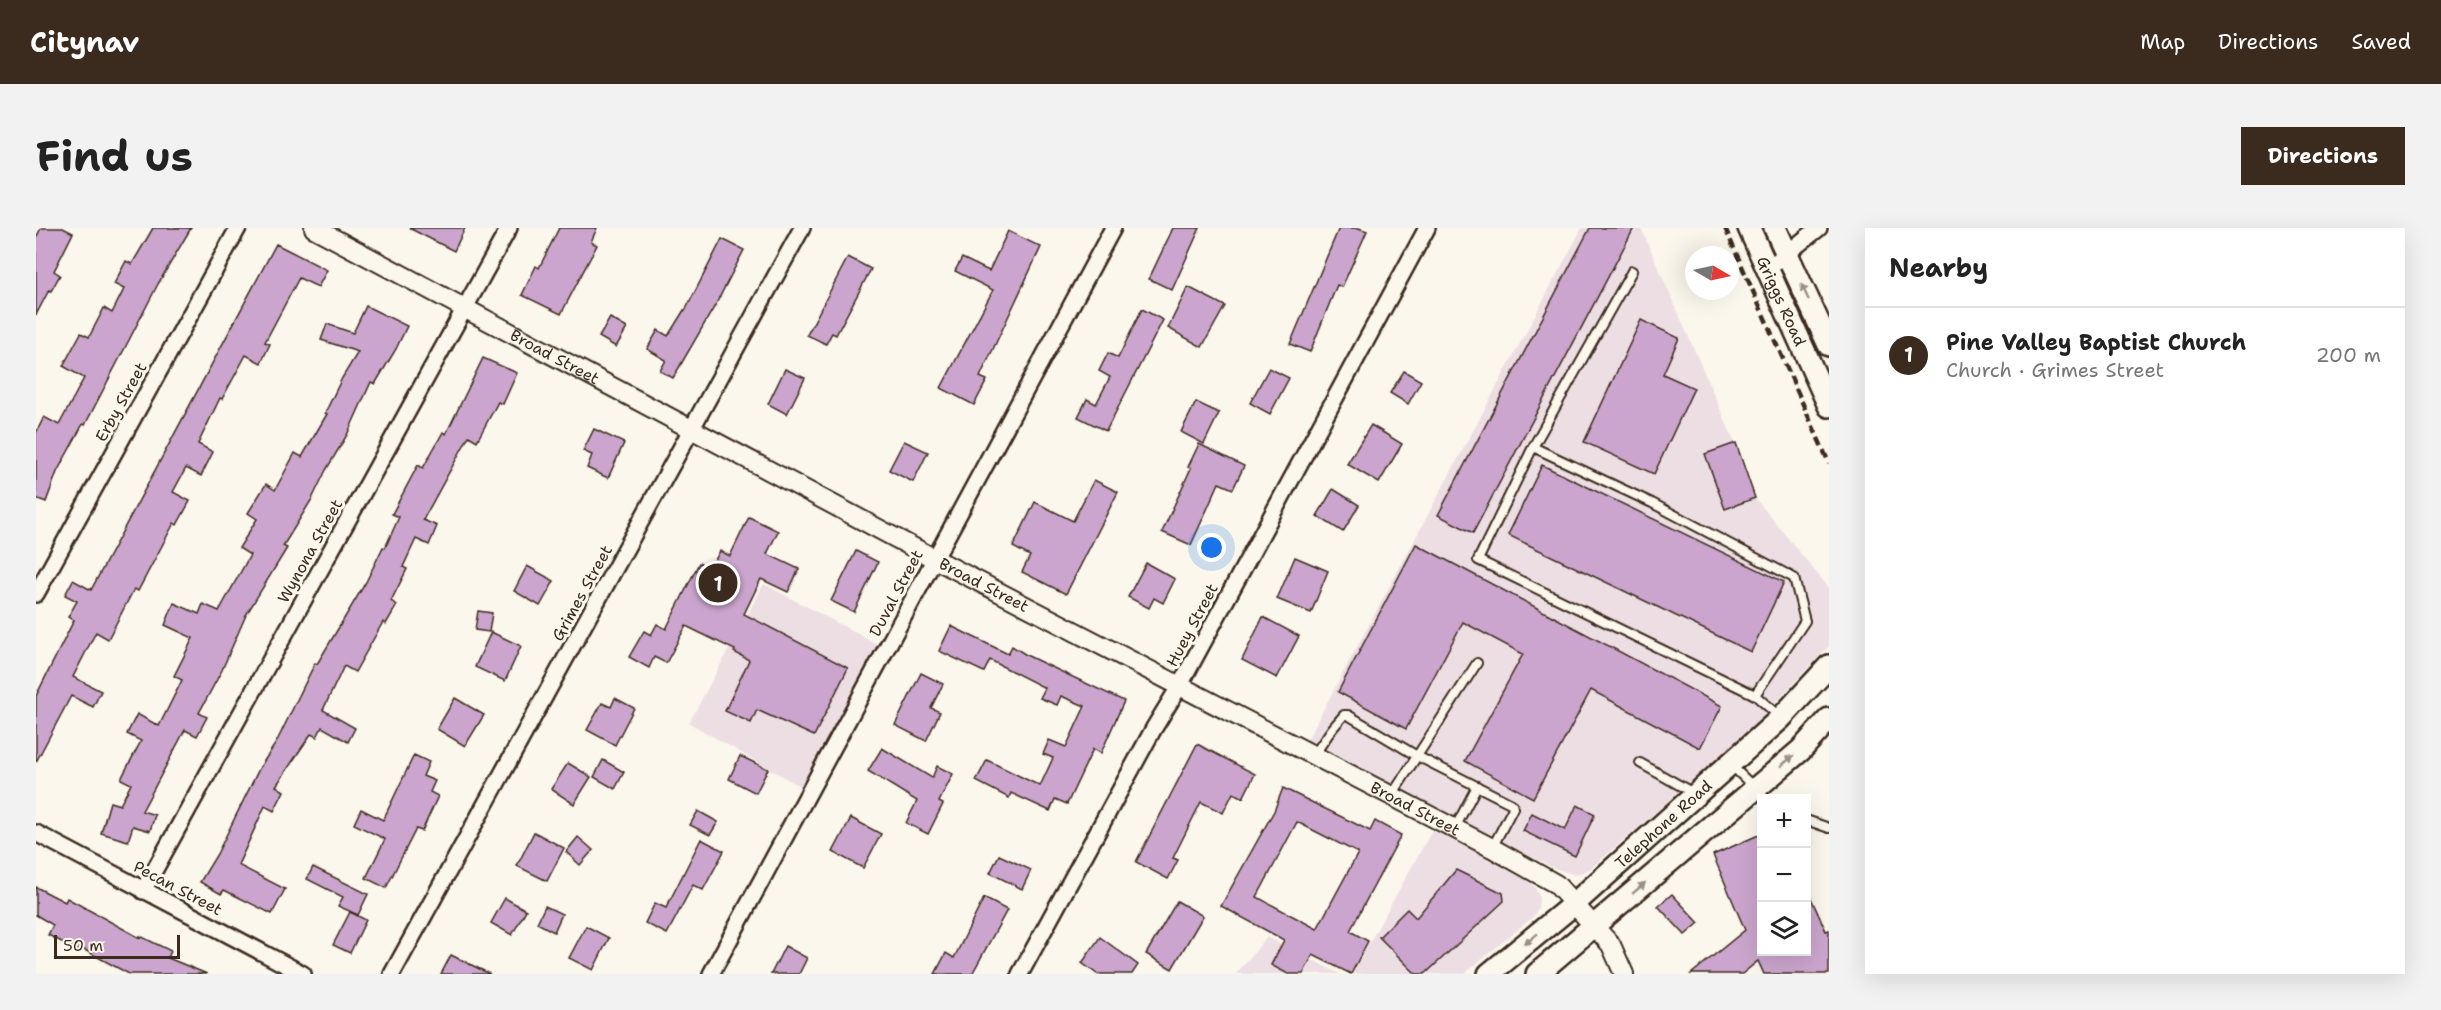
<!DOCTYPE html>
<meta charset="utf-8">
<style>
:root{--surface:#fff;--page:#f2f2f2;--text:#222;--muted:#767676;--line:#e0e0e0;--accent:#3b2a1e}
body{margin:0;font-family:"Shantell Sans",sans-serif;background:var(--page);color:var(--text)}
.controls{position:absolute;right:18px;bottom:18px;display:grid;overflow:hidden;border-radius:0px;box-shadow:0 6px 24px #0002}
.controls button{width:54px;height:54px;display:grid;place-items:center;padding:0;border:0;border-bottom:2px solid var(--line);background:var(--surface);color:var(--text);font:30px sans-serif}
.compass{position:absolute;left:1649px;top:18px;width:54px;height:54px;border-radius:50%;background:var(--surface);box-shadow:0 6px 24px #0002;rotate:99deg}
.scale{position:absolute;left:18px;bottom:15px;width:126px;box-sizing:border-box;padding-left:6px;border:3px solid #3b2a1e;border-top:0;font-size:16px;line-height:21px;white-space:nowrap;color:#3b2a1e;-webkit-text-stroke:4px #fbf7ec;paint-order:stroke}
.you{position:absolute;left:1176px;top:320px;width:21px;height:21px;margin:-15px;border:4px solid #fff;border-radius:50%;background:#1a73e8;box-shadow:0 0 0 9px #1a73e833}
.badge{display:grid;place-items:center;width:39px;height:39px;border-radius:50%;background:var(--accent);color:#fff;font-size:20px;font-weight:700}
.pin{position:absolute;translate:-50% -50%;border:3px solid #fff;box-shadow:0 2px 6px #0006}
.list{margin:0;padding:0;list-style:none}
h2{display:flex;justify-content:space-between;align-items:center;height:78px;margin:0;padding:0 24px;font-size:26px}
h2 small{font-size:20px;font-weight:400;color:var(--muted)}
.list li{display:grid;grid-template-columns:39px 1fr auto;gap:18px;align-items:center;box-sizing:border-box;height:96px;padding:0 24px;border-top:2px solid var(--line)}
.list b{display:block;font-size:22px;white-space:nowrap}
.list p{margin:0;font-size:20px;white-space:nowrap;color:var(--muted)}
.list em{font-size:20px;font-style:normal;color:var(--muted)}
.icon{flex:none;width:33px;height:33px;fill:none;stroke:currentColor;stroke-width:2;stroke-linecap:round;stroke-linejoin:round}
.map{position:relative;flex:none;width:1793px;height:746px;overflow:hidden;border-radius:0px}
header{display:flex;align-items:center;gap:36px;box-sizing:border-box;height:84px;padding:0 30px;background:var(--accent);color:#fff}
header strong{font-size:28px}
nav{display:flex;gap:33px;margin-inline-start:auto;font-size:21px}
.intro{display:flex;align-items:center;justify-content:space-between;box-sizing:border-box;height:144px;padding:0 36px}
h1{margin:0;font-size:42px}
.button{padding:15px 27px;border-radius:0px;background:var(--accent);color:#fff;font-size:21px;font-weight:700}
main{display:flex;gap:36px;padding:0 36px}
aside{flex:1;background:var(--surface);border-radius:0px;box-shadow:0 6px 24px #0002}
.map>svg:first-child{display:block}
.built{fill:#eddee3}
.building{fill:#cba5cd;stroke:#3b2a1e;stroke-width:1.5;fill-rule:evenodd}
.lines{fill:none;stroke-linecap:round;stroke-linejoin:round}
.service-casing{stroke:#3b2a1e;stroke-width:12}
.minor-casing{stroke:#3b2a1e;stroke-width:20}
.tertiary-casing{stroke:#3b2a1e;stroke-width:22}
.secondary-casing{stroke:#3b2a1e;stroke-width:26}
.service{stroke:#fbf7ec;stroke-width:8}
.minor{stroke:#fbf7ec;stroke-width:15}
.tertiary{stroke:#fbf7ec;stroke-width:18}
.secondary{stroke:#fbf7ec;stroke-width:21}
.rail{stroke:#3b2a1e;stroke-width:4.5;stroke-dasharray:9 4.5;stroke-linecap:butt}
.oneway{fill:#9b9085}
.labels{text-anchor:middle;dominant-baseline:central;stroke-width:6;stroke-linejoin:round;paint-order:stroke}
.street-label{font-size:16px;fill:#3b2a1e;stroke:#fbf7ec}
</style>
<header>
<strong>Citynav</strong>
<nav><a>Map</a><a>Directions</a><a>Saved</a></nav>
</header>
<div class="intro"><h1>Find us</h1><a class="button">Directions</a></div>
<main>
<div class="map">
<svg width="1793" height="746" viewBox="0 0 1793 746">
<rect width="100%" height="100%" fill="#fbf7ec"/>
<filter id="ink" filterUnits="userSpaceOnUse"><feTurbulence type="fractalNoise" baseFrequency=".0167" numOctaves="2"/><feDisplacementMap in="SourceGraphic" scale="12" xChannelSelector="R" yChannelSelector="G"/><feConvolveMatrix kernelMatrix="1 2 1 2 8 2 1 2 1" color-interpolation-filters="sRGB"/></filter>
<g filter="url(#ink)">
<!-- built -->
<g class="built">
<polygon points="1546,0 1605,0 1699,215 1719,270 1793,360 1793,418 1708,508 1554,641 1539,647 1518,640 1383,573 1271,512"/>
<polygon points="728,356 843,417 767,560 653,495"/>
<polygon points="1398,599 1479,642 1498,658 1503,668 1502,680 1497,689 1428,746 1316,746"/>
<polygon points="1231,709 1304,746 1200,746"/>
</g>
<!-- building -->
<g class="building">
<polygon points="5,0 27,0 37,5 18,43 24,47 15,63 13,62 0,87 0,10"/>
<polygon points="117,0 155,0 122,56 49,197 47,196 21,244 10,274 0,270 0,205 8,189 23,197 48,150 27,138 45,105 53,109 68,80 76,85 88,61 78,56 90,33 96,36"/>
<polygon points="373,0 429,0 418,23"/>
<polygon points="523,0 561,0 555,14 561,17 525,86 486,67 500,38 503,40"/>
<polygon points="1137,0 1164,0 1136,62 1113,51"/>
<polygon points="1303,0 1323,0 1331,3 1306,59 1301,57 1274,124 1254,116"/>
<polygon points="1554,0 1598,0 1437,305 1402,287"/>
<polygon points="972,3 1005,19 944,149 951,152 938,177 905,160 957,62 919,43 926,30 953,43"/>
<polygon points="686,11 708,22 680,76 637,150 624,143 630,132 611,121 622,102 632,108 648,82 649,83"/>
<polygon points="240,16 291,42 282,59 263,50 229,114 234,116 225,135 210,127 186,171 184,170 162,216 177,224 165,248 150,240 137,264 154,273 141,297 138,295 102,363 98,361 72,411 60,404 37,449 65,463 57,479 35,468 0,534 0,468 38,392 32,389 41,373 29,367 37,352 55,362"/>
<polygon points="812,29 835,41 800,107 796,105 790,116 771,107"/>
<polygon points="1152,59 1189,78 1166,119 1132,100"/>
<polygon points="330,78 371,98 360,121 339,156 335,154 311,207 290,242 276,271 247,318 251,320 210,387 186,442 163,485 171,489 161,508 149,502 106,583 119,587 114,603 97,598 92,613 65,605 74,574 84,577 95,556 85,551 105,513 91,506 101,486 123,498 146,452 138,448 157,410 129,397 138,375 163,386 167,376 183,383 214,327 203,320 221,291 212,285 230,256 239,262 259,225 266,229 291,186 289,185 306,150 322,124 285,112 291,96 317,105"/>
<polygon points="1106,81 1127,92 1070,203 1042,189 1051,171 1060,176 1074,149 1063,143 1072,125 1082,130"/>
<polygon points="574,90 591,100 580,119 563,109"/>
<polygon points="1605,92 1643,110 1627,146 1658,160 1618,246 1548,214"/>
<polygon points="447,130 481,145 467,176 462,174 441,213 433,208 387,292 401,298 393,317 380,311 367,339 371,341 355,373 361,377 350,396 347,394 319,444 308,438 287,482 319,500 312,514 286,499 281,509 275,506 240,558 248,563 238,583 229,578 202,637 249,661 236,686 188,662 185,666 164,654 181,626 224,539 240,515 279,435 281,436 330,354 347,319 349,320 363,289 356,286 382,237 387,240 407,204 410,206"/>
<polygon points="1233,140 1253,150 1234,186 1214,175"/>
<polygon points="749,141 769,150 751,186 732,176"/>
<polygon points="1368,143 1385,153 1372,176 1354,165"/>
<polygon points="1160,174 1183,185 1168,216 1145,204"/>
<polygon points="1335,197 1366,216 1343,255 1311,236"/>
<polygon points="558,201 588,215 572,250 551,240 556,227 547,223"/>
<polygon points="868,213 892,224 877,254 853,242"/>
<polygon points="1700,215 1719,270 1689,281 1669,226"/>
<polygon points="1163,216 1208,238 1197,261 1183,255 1155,317 1126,304 1155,240 1152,239"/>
<polygon points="1506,237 1748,354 1715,424 1472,307"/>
<polygon points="1058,252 1082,264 1030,366 986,344 994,328 977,319 999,274 1037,293"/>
<polygon points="1297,261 1323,277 1307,304 1281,288"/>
<polygon points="713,289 742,303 731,326 763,341 752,364 725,351 708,386 812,440 778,508 721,482 715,495 689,483 713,432 698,424 699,422 650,398 630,435 618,429 613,440 593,429 608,403 615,407 621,396 630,401 663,335 674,341 684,323 694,328"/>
<polygon points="1380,316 1686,478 1664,520 1555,462 1497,570 1429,533 1487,426 1427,394 1370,501 1302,464"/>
<polygon points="820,323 842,334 818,384 795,373"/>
<polygon points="1259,329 1292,343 1275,385 1241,371"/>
<polygon points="1110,335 1139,351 1127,375 1118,370 1113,380 1092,369"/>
<polygon points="491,338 518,353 504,378 478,363"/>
<polygon points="442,383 456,385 453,404 439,402"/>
<polygon points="1227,389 1263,408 1241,450 1206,432"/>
<polygon points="915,398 972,426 976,418 992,428 1088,473 1065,525 1057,521 1031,576 1019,571 1014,583 975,565 973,570 940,553 951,532 1004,558 1017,530 1007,526 1013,512 1030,519 1049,478 1025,468 1021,477 1004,470 1009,460 954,432 948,444 903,423"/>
<polygon points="455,404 485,418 469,453 439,439"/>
<polygon points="885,445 907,456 895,480 904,484 890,513 859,497"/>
<polygon points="419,470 448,487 429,518 401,501"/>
<polygon points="579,470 598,480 579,517 551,502 566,475 575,479"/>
<polygon points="1161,516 1219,546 1207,570 1197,565 1187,585 1165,574 1137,630 1142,632 1132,651 1100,634"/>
<polygon points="846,520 896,550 901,538 917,546 903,574 907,576 892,606 870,595 881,573 832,543"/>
<polygon points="378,527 393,534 387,548 399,553 394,564 402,568 386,603 380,601 350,660 330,650 349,611 318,596 325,581 347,592"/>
<polygon points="704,528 732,541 720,565 693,551"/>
<polygon points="567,532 588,544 579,561 558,549"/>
<polygon points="532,535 555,549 538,576 515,561"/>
<path d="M1247,560L1334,603L1339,593L1365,607L1314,703L1332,713L1315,746L1277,727L1267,746H1252L1235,737L1248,712L1185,678L1238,583ZM1261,594L1322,625L1281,701L1221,669Z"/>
<polygon points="1541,577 1559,586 1539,628 1487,603 1496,585 1529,602"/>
<polygon points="662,583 682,594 674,607 654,597"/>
<polygon points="815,590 845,606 827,640 797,624"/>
<polygon points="498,604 528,620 511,653 481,638"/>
<polygon points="1725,606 1725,723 1770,723 1770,659 1790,703 1793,702 1793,746 1728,746 1722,733 1706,746 1655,746 1709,702 1677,627"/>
<polygon points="542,609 557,622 544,637 530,624"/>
<polygon points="665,611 688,623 667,662 657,657 631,706 609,695 619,675 630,680"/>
<polygon points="963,627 995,642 986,661 954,645"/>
<polygon points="277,639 332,666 322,687 302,678 307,669 271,651"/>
<polygon points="1420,642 1467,665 1468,673 1389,746 1380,746 1343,709 1371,681 1380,690"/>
<polygon points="0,659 29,674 31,670 104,710 104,708 135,723 132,730 171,746 93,746 45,720 43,723 12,707 17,697 0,687"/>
<polygon points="1636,666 1663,695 1649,707 1622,678"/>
<polygon points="469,670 490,682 476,707 455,695"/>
<polygon points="948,670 971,682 936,746 899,746 910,725 918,730"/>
<polygon points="1141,673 1167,688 1136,741 1110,726"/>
<polygon points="509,678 526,686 518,704 501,695"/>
<polygon points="314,684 330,692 314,725 297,717"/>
<polygon points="550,698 573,710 557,742 533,730"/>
<polygon points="1064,709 1102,737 1096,746 1061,746 1046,735"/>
<polygon points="749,718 771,730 763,746 735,746"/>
<polygon points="415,727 454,746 405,746"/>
</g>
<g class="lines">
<!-- service casing -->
<g class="service-casing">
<g id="service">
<polyline points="1596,43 1497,219 1442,332 1719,467 1744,489"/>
<polyline points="1497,219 1616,275 1758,350 1769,393 1719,467"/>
<polyline points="1278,527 1296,501 1308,487 1312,487 1381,528 1476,576 1477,580 1456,620"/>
<polyline points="1604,535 1659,566"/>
<polyline points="1695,537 1729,570"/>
<polyline points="1356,567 1441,435"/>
<polyline points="1770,592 1793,600"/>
<polyline points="1419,600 1441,558"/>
</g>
</g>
<!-- minor casing -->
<g class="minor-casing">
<g id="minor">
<polyline points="1731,41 1783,0"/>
<polyline points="0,366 202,0"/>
<polyline points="0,605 267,746"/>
<polyline points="107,663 473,0"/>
<polyline points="356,746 766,0"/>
<polyline points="675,746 1077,0"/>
<polyline points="984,746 1118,500 1143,459 1391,0"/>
</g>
</g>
<!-- tertiary casing -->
<g class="tertiary-casing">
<g id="tertiary">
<path id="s1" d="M278,0L899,331L1456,620L1520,656L1575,717L1588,746"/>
</g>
</g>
<!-- secondary casing -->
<g class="secondary-casing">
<g id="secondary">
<path id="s2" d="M1713,0L1793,178"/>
<polyline points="1739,0 1793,117"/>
<path id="s3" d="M1453,746L1538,676L1745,490L1793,438"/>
<polyline points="1501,746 1765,522 1793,491"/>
</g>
</g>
<!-- service -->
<use href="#service" class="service"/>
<!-- minor -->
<use href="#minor" class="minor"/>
<!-- tertiary -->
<use href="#tertiary" class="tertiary"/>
<!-- secondary -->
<use href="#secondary" class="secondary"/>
<!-- rail -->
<polyline class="rail" points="1689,0 1793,235"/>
</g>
<!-- one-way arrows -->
<defs><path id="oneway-solid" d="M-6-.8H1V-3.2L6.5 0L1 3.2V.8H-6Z" transform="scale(1.5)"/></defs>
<g class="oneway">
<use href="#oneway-solid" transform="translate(1769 64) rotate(-115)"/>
<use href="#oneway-solid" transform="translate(1751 533) rotate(-40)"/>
<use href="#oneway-solid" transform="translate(1603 660) rotate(-41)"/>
<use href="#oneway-solid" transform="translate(1495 711) rotate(141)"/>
</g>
</g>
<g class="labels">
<!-- street labels -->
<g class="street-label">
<text stroke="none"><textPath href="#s2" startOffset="80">Griggs Road</textPath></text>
<text stroke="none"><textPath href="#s1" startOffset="273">Broad Street</textPath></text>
<text transform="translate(85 174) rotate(-61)">Erby Street</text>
<text transform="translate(274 323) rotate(-61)">Wynona Street</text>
<text stroke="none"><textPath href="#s1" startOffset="759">Broad Street</textPath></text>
<text transform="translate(546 365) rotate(-61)">Grimes Street</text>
<text transform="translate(860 365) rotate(-62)">Duval Street</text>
<text transform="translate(1156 397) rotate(-62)">Huey Street</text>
<text stroke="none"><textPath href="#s1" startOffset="1245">Broad Street</textPath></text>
<text stroke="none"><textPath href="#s3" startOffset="230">Telephone Road</textPath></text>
<text transform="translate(142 660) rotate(28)">Pecan Street</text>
</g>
</g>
</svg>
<div class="controls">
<button>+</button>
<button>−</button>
<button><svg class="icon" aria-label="layers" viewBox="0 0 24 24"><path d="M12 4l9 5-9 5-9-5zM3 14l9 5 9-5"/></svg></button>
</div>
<svg class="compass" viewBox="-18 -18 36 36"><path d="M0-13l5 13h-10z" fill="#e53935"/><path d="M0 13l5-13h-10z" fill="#767676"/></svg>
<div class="scale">50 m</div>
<div class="you"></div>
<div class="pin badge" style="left:682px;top:355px">1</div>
</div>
<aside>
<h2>Nearby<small></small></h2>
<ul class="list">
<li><span class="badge">1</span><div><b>Pine Valley Baptist Church</b><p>Church · Grimes Street</p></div><em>200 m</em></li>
</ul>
</aside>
</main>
